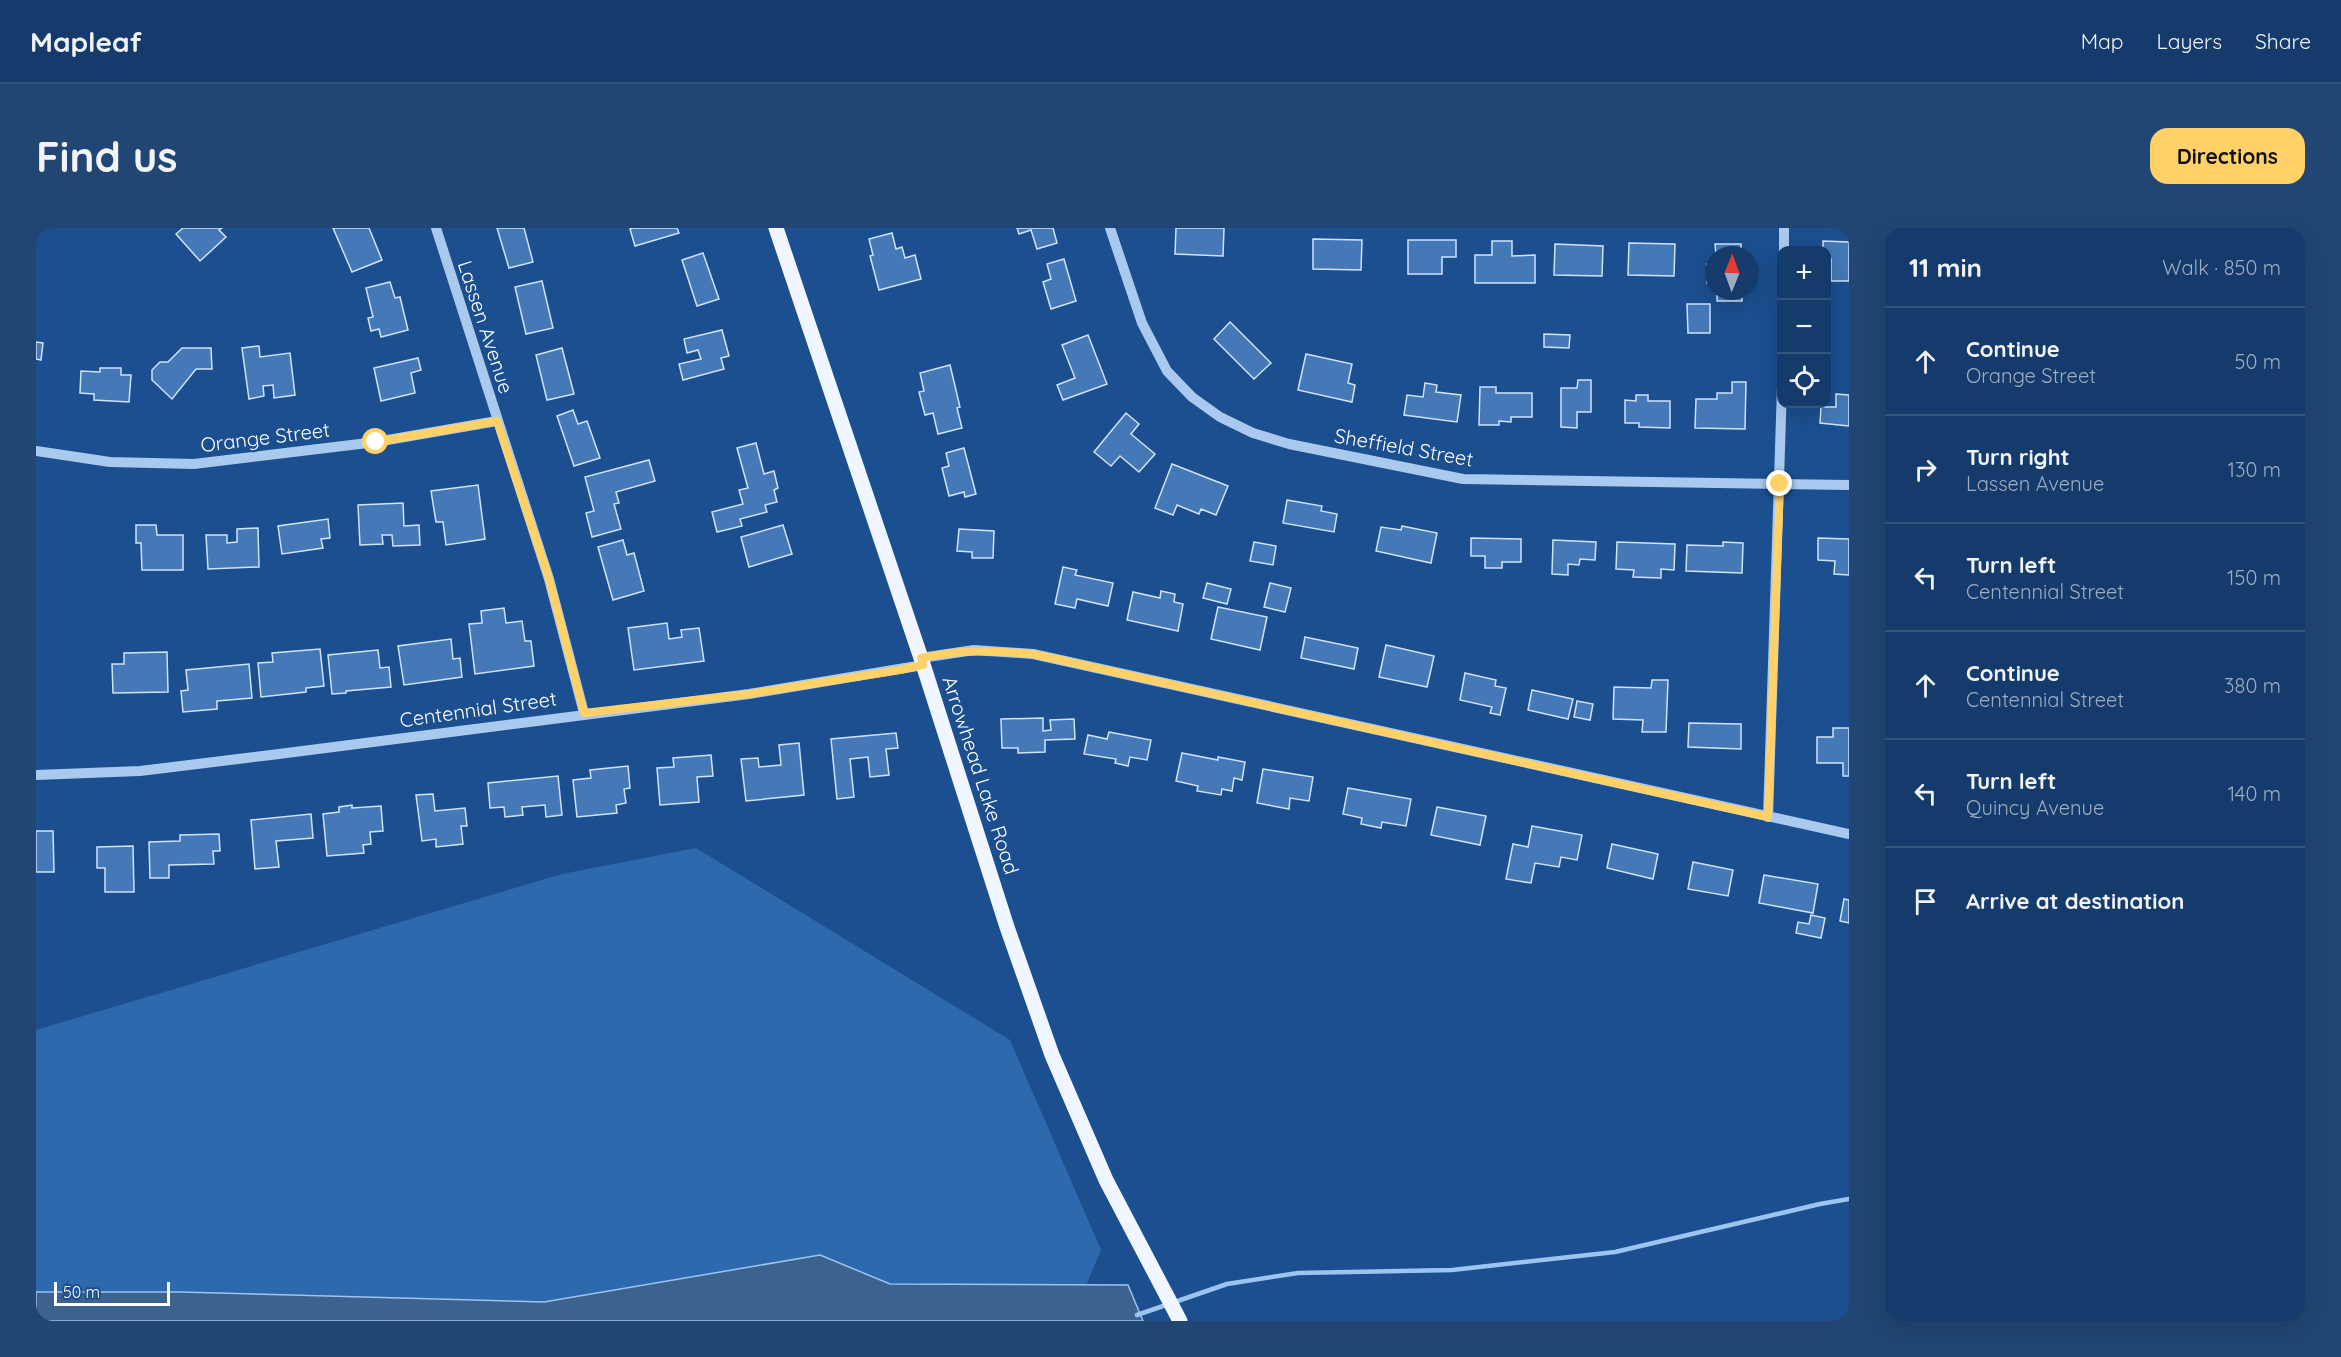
<!DOCTYPE html>
<meta charset="utf-8">
<style>
:root{--surface:#143b6b;--page:#214673;--text:#f1f3f6;--muted:#9dadc1;--line:#33557e;--accent:#ffd166}
body{margin:0;font-family:Quicksand,sans-serif;background:var(--page);color:var(--text)}
.controls{position:absolute;right:18px;top:18px;display:grid;overflow:hidden;border-radius:12px;box-shadow:0 6px 24px #0002}
.controls button{width:54px;height:54px;display:grid;place-items:center;padding:0;border:0;border-bottom:2px solid var(--line);background:var(--surface);color:var(--text);font:30px sans-serif}
.compass{position:absolute;left:1669px;top:18px;width:54px;height:54px;border-radius:50%;background:var(--surface);box-shadow:0 6px 24px #0002;rotate:1deg}
.scale{position:absolute;left:18px;bottom:15px;width:116px;box-sizing:border-box;padding-left:6px;border:3px solid #fff;border-top:0;font-size:16px;line-height:21px;white-space:nowrap;color:#fff;-webkit-text-stroke:4px #1b4f8f;paint-order:stroke}
.stop{position:absolute;width:18px;height:18px;margin:-14px;border:4px solid #ffd166;border-radius:50%;background:#fff}
.stop.end{background:#ffd166;border-color:#fff;box-shadow:0 2px 6px #0008}
.list{margin:0;padding:0;list-style:none}
h2{display:flex;justify-content:space-between;align-items:center;height:78px;margin:0;padding:0 24px;font-size:26px}
h2 small{font-size:20px;font-weight:400;color:var(--muted)}
.list li{display:grid;grid-template-columns:39px 1fr auto;gap:18px;align-items:center;box-sizing:border-box;height:108px;padding:0 24px;border-top:2px solid var(--line)}
.list b{display:block;font-size:22px;white-space:nowrap}
.list p{margin:0;font-size:20px;white-space:nowrap;color:var(--muted)}
.list em{font-size:20px;font-style:normal;color:var(--muted)}
.icon{flex:none;width:33px;height:33px;fill:none;stroke:currentColor;stroke-width:2;stroke-linecap:round;stroke-linejoin:round}
.map{position:relative;flex:none;width:1813px;height:1093px;overflow:hidden;border-radius:18px}
header{display:flex;align-items:center;gap:36px;box-sizing:border-box;height:84px;padding:0 30px;background:var(--surface);border-bottom:2px solid var(--line)}
header strong{font-size:28px}
nav{display:flex;gap:33px;margin-inline-start:auto;font-size:21px}
.intro{display:flex;align-items:center;justify-content:space-between;box-sizing:border-box;height:144px;padding:0 36px}
h1{margin:0;font-size:42px}
.button{padding:15px 27px;border-radius:18px;background:var(--accent);color:#111;font-size:21px;font-weight:700}
main{display:flex;gap:36px;padding:0 36px}
aside{flex:1;background:var(--surface);border-radius:18px;box-shadow:0 6px 24px #0002}
.map>svg:first-child{display:block}
.green{fill:#2e69ad}
.water{fill:#3c6290;stroke:#9cc4f0;stroke-width:1.5}
.lines{fill:none;stroke-linecap:round;stroke-linejoin:round}
.stream{stroke:#9cc4f0;stroke-width:4.5}
.building{fill:#4478b7;stroke:#cfe3fa;stroke-width:1.5}
.minor{stroke:#a9c9ee;stroke-width:10}
.major{stroke:#f0f6ff;stroke-width:15}
.route{stroke:#ffd166;stroke-width:8}
.labels{text-anchor:middle;dominant-baseline:central;stroke-width:4.5;stroke-linejoin:round;paint-order:stroke}
.street-label{font-size:20px;fill:#fff;stroke:#1b4f8f}
</style>
<header>
<strong>Mapleaf</strong>
<nav><a>Map</a><a>Layers</a><a>Share</a></nav>
</header>
<div class="intro"><h1>Find us</h1><a class="button">Directions</a></div>
<main>
<div class="map">
<svg width="1813" height="1093" viewBox="0 0 1813 1093">
<rect width="100%" height="100%" fill="#1b4f8f"/>
<!-- green -->
<polygon class="green" points="660,620 974,812 1065,1022 1035,1093 0,1093 0,802 526,646"/>
<!-- water -->
<polygon class="water" points="784,1027 854,1056 1092,1057 1107,1093 0,1093 0,1064 144,1064 508,1074"/>
<g class="lines">
<!-- stream -->
<polyline class="stream" points="1101,1087 1191,1056 1262,1045 1416,1042 1579,1024 1784,976 1813,971"/>
</g>
<!-- building -->
<g class="building">
<polygon points="147,0 186,0 183,2 190,9 164,33 140,6"/>
<polygon points="297,0 333,0 346,32 316,44"/>
<polygon points="461,0 488,0 497,34 473,40"/>
<polygon points="597,0 641,0 643,5 599,18 594,1"/>
<polygon points="981,0 1017,0 1021,15 1001,21 995,2 983,6"/>
<polygon points="1140,0 1188,0 1187,28 1139,26"/>
<polygon points="856,5 860,21 866,19 869,30 879,27 885,51 843,62 834,28 837,27 833,11"/>
<polygon points="1277,11 1326,12 1325,42 1277,41"/>
<polygon points="1372,12 1420,12 1420,29 1406,29 1406,46 1372,46"/>
<polygon points="1456,13 1476,13 1476,28 1499,27 1499,55 1439,55 1439,27 1456,27"/>
<polygon points="1787,13 1813,14 1813,53 1795,53 1795,31 1790,31 1790,22 1787,22"/>
<polygon points="1593,15 1639,16 1638,48 1592,47"/>
<polygon points="1519,16 1567,18 1566,48 1518,47"/>
<polygon points="1679,16 1705,16 1705,27 1680,27"/>
<polygon points="667,25 683,71 661,78 646,32"/>
<polygon points="1028,31 1040,73 1015,81 1007,54 1015,51 1011,36"/>
<rect x="1671" y="36" width="7" height="19"/>
<polygon points="506,53 517,100 490,106 479,59"/>
<polygon points="354,54 359,70 364,69 372,102 345,109 343,101 335,103 332,90 337,89 330,60"/>
<rect x="1681" y="63" width="25" height="10"/>
<polygon points="1651,76 1674,76 1674,105 1652,105"/>
<polygon points="1194,94 1235,135 1218,151 1178,111"/>
<polygon points="686,102 693,128 685,130 688,141 647,152 643,136 665,131 662,122 651,125 648,111"/>
<polygon points="1508,106 1534,107 1533,120 1508,119"/>
<polygon points="1052,107 1071,156 1027,172 1021,157 1039,150 1026,117"/>
<polygon points="0,114 7,115 5,132 0,131"/>
<polygon points="223,118 224,129 254,125 259,167 238,170 237,157 227,158 228,168 213,171 206,120"/>
<polygon points="146,120 175,120 176,141 160,141 136,171 116,152 116,142 124,134 132,134"/>
<polygon points="526,120 538,166 511,172 500,127"/>
<polygon points="1270,126 1316,136 1312,155 1319,157 1316,174 1262,162"/>
<polygon points="382,130 385,142 375,145 379,165 345,173 338,140"/>
<polygon points="914,137 924,179 921,180 926,200 902,206 897,185 889,187 883,164 888,163 884,145"/>
<polygon points="64,140 85,140 85,147 95,147 93,174 58,172 58,166 44,165 45,143 64,144"/>
<polygon points="1542,152 1555,152 1555,184 1541,184 1541,200 1525,199 1525,160 1541,160"/>
<polygon points="1696,154 1710,154 1709,201 1659,200 1660,171 1681,171 1681,165 1696,165"/>
<polygon points="1389,155 1401,157 1400,164 1425,167 1421,194 1368,187 1371,167 1387,169"/>
<polygon points="1444,159 1460,159 1460,165 1496,165 1496,189 1475,189 1475,194 1463,193 1463,197 1443,197"/>
<polygon points="1800,166 1813,167 1813,198 1784,195 1785,179 1800,179"/>
<polygon points="1600,167 1612,167 1612,173 1634,173 1634,200 1603,199 1603,195 1589,195 1589,172 1600,173"/>
<polygon points="537,182 542,196 551,193 564,230 538,238 521,188"/>
<polygon points="1090,185 1103,196 1095,206 1119,226 1103,244 1084,228 1075,238 1058,224"/>
<polygon points="720,215 728,246 738,243 742,260 738,262 741,274 729,277 731,284 704,291 706,298 681,304 676,284 707,276 703,262 712,260 701,220"/>
<polygon points="928,220 940,266 929,269 928,264 913,268 906,240 913,238 910,225"/>
<polygon points="613,232 619,253 580,264 583,275 578,276 585,301 556,309 550,285 558,283 549,249"/>
<polygon points="1136,236 1192,258 1180,287 1165,281 1163,286 1141,277 1137,287 1119,280"/>
<polygon points="442,257 449,311 410,317 407,294 400,294 395,263"/>
<polygon points="1251,272 1286,278 1285,283 1301,286 1298,304 1247,295"/>
<polygon points="367,275 368,298 383,297 384,317 357,318 356,307 346,307 347,316 324,317 322,277"/>
<polygon points="292,291 294,310 285,311 287,320 246,326 242,298"/>
<polygon points="100,297 120,297 121,307 147,307 147,342 106,342 105,315 100,315"/>
<polygon points="747,297 756,326 713,339 705,309"/>
<polygon points="1366,298 1401,305 1395,335 1340,323 1345,299 1365,302"/>
<polygon points="222,300 223,339 172,341 170,307 191,307 191,315 201,314 201,301"/>
<polygon points="923,301 958,303 957,330 936,330 936,324 921,323"/>
<polygon points="1435,310 1485,311 1485,334 1466,334 1466,340 1449,340 1449,328 1435,328"/>
<polygon points="1782,310 1813,311 1813,347 1798,346 1799,333 1782,332"/>
<polygon points="587,312 591,327 598,325 608,363 577,372 562,319"/>
<polygon points="1517,312 1560,314 1559,332 1544,331 1543,337 1532,336 1532,347 1516,346"/>
<polygon points="1218,314 1240,318 1237,337 1214,333"/>
<polygon points="1581,314 1639,316 1638,342 1625,341 1625,350 1597,349 1598,342 1580,341"/>
<polygon points="1687,314 1707,315 1706,345 1650,343 1651,317 1687,318"/>
<polygon points="1027,339 1041,342 1039,347 1077,355 1072,378 1041,371 1039,380 1019,376"/>
<polygon points="1171,355 1195,361 1191,376 1167,370"/>
<polygon points="1234,355 1255,360 1249,384 1228,379"/>
<polygon points="1125,363 1139,366 1138,374 1147,376 1142,403 1091,392 1097,364 1124,370"/>
<polygon points="1182,379 1231,389 1224,422 1175,411"/>
<polygon points="468,380 470,395 486,393 489,413 495,413 498,438 439,446 433,396 446,395 445,383"/>
<polygon points="631,395 633,411 646,409 645,402 663,400 668,433 598,442 592,400"/>
<polygon points="1269,409 1322,420 1318,441 1265,430"/>
<polygon points="415,411 417,431 424,430 426,449 368,457 362,418"/>
<polygon points="1350,417 1398,428 1391,459 1343,449"/>
<polygon points="284,421 288,458 270,460 270,464 225,469 222,435 237,434 236,425"/>
<polygon points="342,422 344,440 353,439 355,459 310,463 310,465 296,466 292,427"/>
<polygon points="131,424 132,464 77,465 76,436 88,436 88,425"/>
<polygon points="213,436 216,470 181,473 181,481 147,484 145,463 152,462 150,442"/>
<polygon points="1429,445 1460,452 1459,458 1470,460 1464,487 1454,485 1456,479 1424,472"/>
<polygon points="1616,452 1632,452 1630,504 1606,504 1607,492 1577,491 1578,459 1615,460"/>
<polygon points="1496,462 1537,471 1532,491 1492,482"/>
<polygon points="1541,473 1557,476 1554,492 1538,489"/>
<polygon points="1007,490 1007,503 1015,502 1014,492 1038,491 1039,511 1009,512 1009,524 982,525 982,520 966,520 965,491"/>
<polygon points="1653,495 1705,496 1705,521 1652,519"/>
<polygon points="1797,500 1813,500 1813,548 1807,548 1807,535 1781,535 1781,509 1797,509"/>
<polygon points="1073,504 1115,512 1111,532 1094,529 1092,538 1079,535 1080,531 1048,526 1052,507 1071,511"/>
<polygon points="860,505 862,520 850,521 853,547 834,549 832,529 814,531 818,569 801,571 795,511"/>
<polygon points="763,515 768,567 710,573 705,531 722,530 723,539 745,537 743,517"/>
<polygon points="1146,525 1182,532 1182,529 1209,534 1206,552 1198,550 1196,563 1186,561 1185,567 1161,563 1162,558 1140,553"/>
<polygon points="675,527 677,548 661,549 663,574 624,577 621,540 638,539 637,530"/>
<polygon points="592,538 594,560 588,561 590,575 580,577 581,585 541,589 537,552 555,550 554,542"/>
<polygon points="1227,541 1277,549 1273,573 1254,570 1253,581 1221,575"/>
<polygon points="522,548 526,587 510,589 509,577 486,579 487,587 469,589 468,579 454,580 452,555"/>
<polygon points="1312,560 1375,571 1370,598 1346,594 1345,600 1325,596 1326,590 1307,586"/>
<polygon points="397,566 399,583 429,580 431,598 425,598 427,616 400,619 400,611 386,613 380,567"/>
<polygon points="316,577 316,580 345,578 347,603 334,604 335,616 327,617 328,625 291,628 287,586 303,584 303,579"/>
<polygon points="1401,579 1450,588 1444,617 1395,607"/>
<polygon points="275,586 277,610 240,613 243,639 219,641 215,592"/>
<polygon points="1496,598 1546,607 1541,632 1525,629 1523,639 1499,635 1495,655 1470,651 1477,616 1492,619"/>
<polygon points="0,603 17,603 18,644 0,644"/>
<polygon points="183,606 184,623 177,623 178,636 133,637 133,650 114,650 113,614 144,613 144,607"/>
<polygon points="1576,616 1622,626 1617,651 1571,640"/>
<polygon points="97,618 98,664 69,664 69,640 61,640 61,619"/>
<polygon points="1657,634 1697,642 1692,668 1652,661"/>
<polygon points="1728,647 1782,656 1777,685 1723,675"/>
<polygon points="1808,671 1813,672 1813,695 1804,693"/>
<polygon points="1775,687 1789,690 1785,710 1760,705 1762,694 1773,696"/>
</g>
<g class="lines">
<!-- minor -->
<g class="minor">
<polyline points="400,0 513,351 548,485"/>
<polyline points="1074,0 1106,95 1131,143 1156,169 1184,189 1217,205 1253,216 1427,251 1813,257"/>
<polyline points="1748,22 1748,0"/>
<polyline points="0,223 74,234 158,236 340,214 461,193"/>
<polyline points="885,430 938,422 997,426 1813,606"/>
<polyline points="0,547 104,543 235,527 713,466 887,437"/>
<polyline points="1732,589 1746,159"/>
</g>
<!-- major -->
<polyline class="major" points="740,0 885,430 971,699 1016,827 1070,952 1144,1093"/>
</g>
<g class="lines">
<!-- route -->
<path class="route" d="M340,214L461,193L513,351L548,485L712,466L864,442L887,437L885,430C926,421 956,423 997,426L1732,589L1744,256"/>
</g>
<g class="labels">
<!-- street labels -->
<g class="street-label">
<text transform="translate(450 99) rotate(72)">Lassen Avenue</text>
<text transform="translate(229 209) rotate(-7)">Orange Street</text>
<text transform="translate(1368 219) rotate(10)">Sheffield Street</text>
<text transform="translate(442 481) rotate(-8)">Centennial Street</text>
<text transform="translate(945 547) rotate(72)">Arrowhead Lake Road</text>
</g>
</g>
</svg>
<div class="controls">
<button>+</button>
<button>−</button>
<button><svg class="icon" aria-label="locate" viewBox="0 0 24 24"><circle cx="12" cy="12" r="6"/><path d="M12 2v4M12 18v4M2 12h4M18 12h4"/></svg></button>
</div>
<svg class="compass" viewBox="-18 -18 36 36"><path d="M0-13l5 13h-10z" fill="#e53935"/><path d="M0 13l5-13h-10z" fill="#9dadc1"/></svg>
<div class="scale">50 m</div>
<div class="stop" style="left:340px;top:214px"></div>
<div class="stop end" style="left:1744px;top:256px"></div>
</div>
<aside>
<h2>11 min<small>Walk · 850 m</small></h2>
<ul class="list">
<li><svg class="icon" aria-label="ahead" viewBox="0 0 24 24"><path d="M12 20V5M6 11l6-6 6 6"/></svg><div><b>Continue</b><p>Orange Street</p></div><em>50 m</em></li>
<li><svg class="icon" aria-label="right" viewBox="0 0 24 24"><path d="M7 20v-9h11M14 6l5 5-5 5"/></svg><div><b>Turn right</b><p>Lassen Avenue</p></div><em>130 m</em></li>
<li><svg class="icon" aria-label="left" viewBox="0 0 24 24"><path d="M17 20v-9H6M10 6l-5 5 5 5"/></svg><div><b>Turn left</b><p>Centennial Street</p></div><em>150 m</em></li>
<li><svg class="icon" aria-label="ahead" viewBox="0 0 24 24"><path d="M12 20V5M6 11l6-6 6 6"/></svg><div><b>Continue</b><p>Centennial Street</p></div><em>380 m</em></li>
<li><svg class="icon" aria-label="left" viewBox="0 0 24 24"><path d="M17 20v-9H6M10 6l-5 5 5 5"/></svg><div><b>Turn left</b><p>Quincy Avenue</p></div><em>140 m</em></li>
<li><svg class="icon" aria-label="arrive" viewBox="0 0 24 24"><path d="M6 21V4h12l-3 4 3 4H6"/></svg><div><b>Arrive at destination</b></div></li>
</ul>
</aside>
</main>
